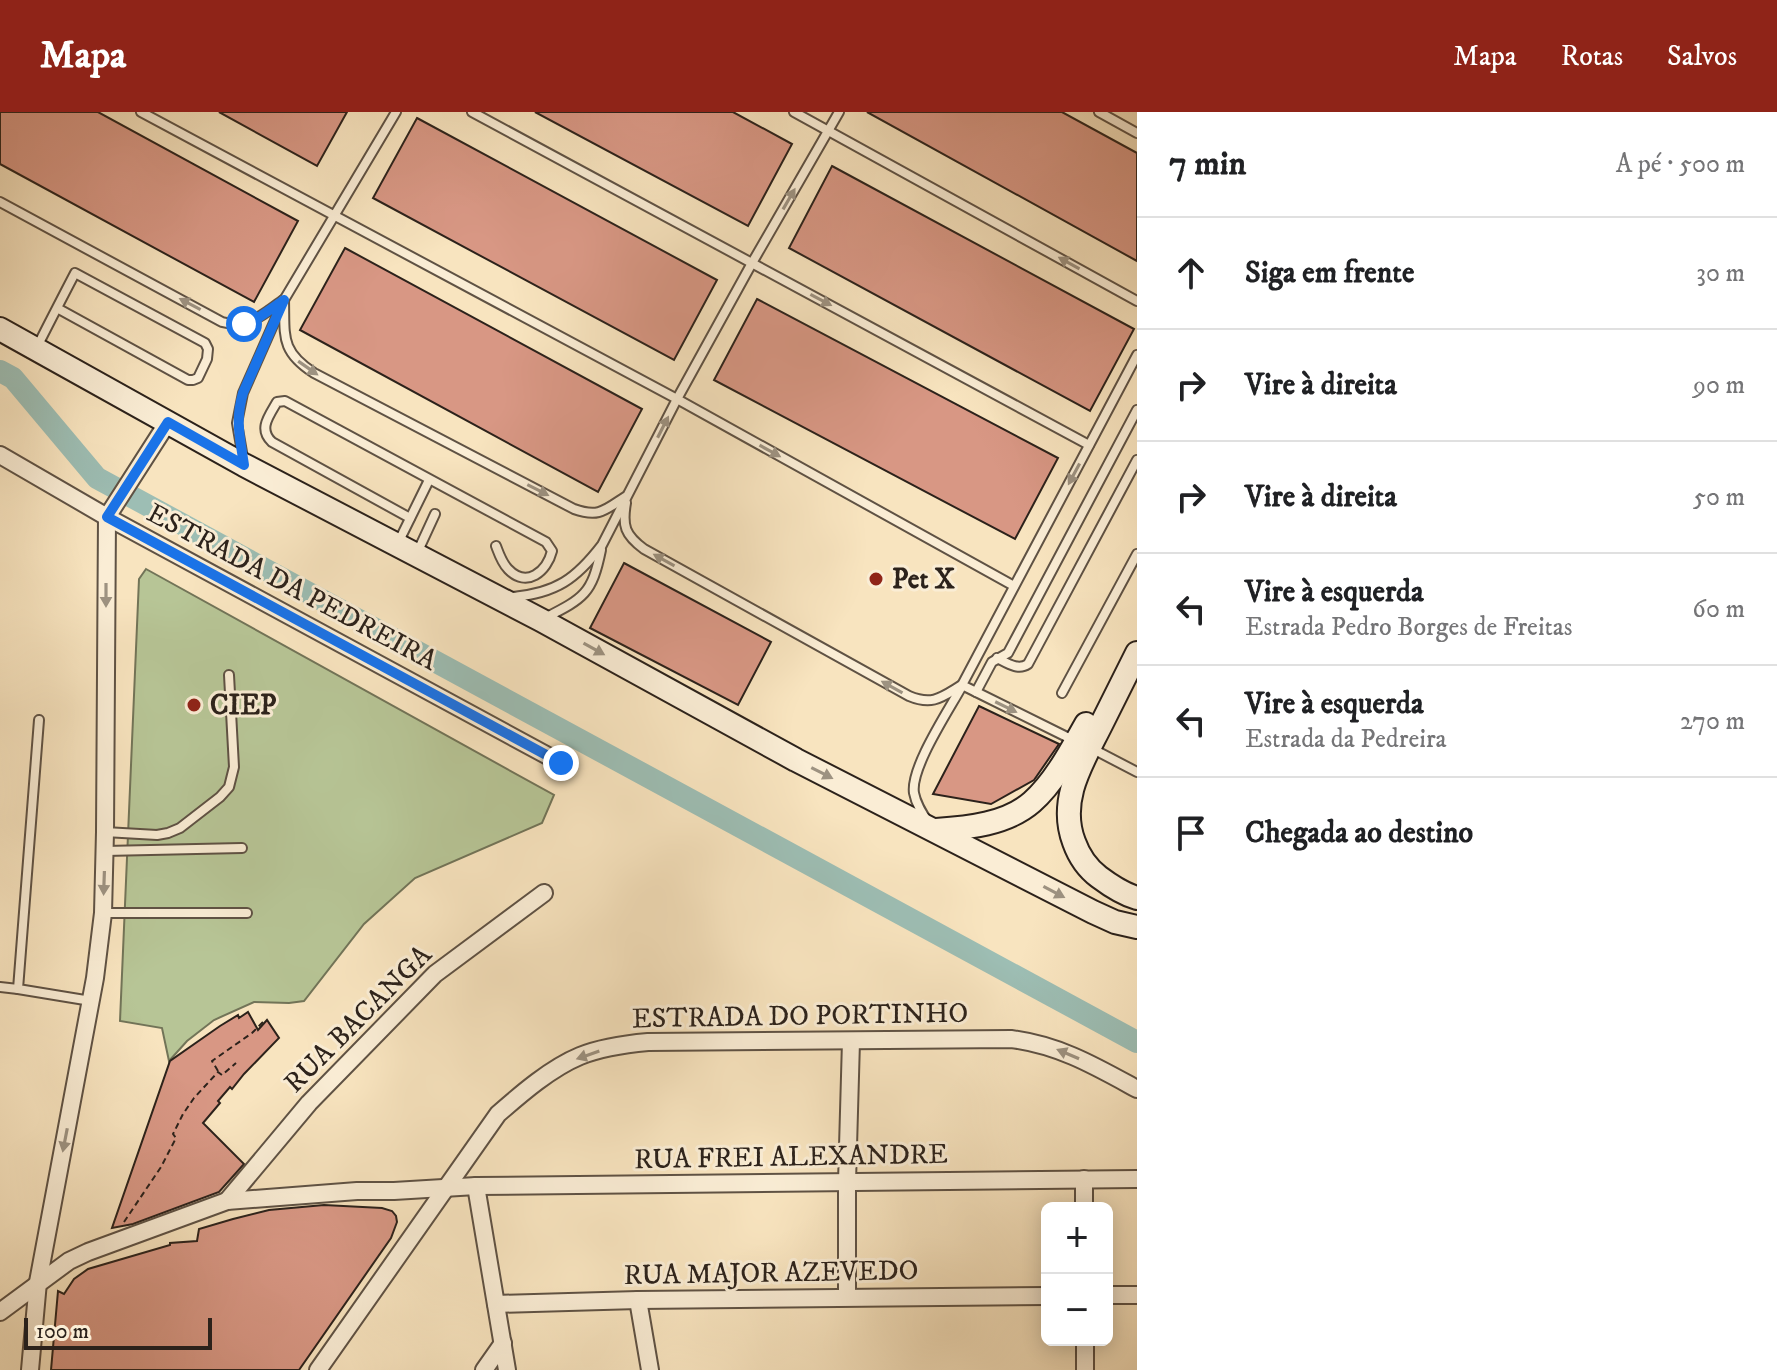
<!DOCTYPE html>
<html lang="pt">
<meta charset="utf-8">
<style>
:root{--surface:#fff;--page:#f6f6f6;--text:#202124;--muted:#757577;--line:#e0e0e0;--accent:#8f2418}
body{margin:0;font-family:"IM FELL DW Pica",serif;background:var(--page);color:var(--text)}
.controls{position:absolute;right:24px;bottom:24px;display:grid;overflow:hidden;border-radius:12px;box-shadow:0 4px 20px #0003}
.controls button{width:72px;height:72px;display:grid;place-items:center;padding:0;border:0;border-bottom:2px solid var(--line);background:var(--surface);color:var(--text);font:40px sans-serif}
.scale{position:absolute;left:24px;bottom:20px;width:188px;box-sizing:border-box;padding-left:8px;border:4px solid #2c221b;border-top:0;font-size:22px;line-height:28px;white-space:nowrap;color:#2c221b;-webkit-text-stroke:6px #faedd5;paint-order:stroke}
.stop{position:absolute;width:24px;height:24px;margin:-18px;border:6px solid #1a73e8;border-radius:50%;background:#fff}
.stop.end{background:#1a73e8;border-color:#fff;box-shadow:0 2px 8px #0008}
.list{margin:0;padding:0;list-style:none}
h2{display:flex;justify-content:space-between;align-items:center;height:104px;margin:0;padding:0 32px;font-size:34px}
h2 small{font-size:26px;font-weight:400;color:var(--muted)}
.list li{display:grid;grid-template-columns:52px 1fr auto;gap:24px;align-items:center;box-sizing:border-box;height:112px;padding:0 32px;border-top:2px solid var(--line)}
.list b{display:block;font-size:30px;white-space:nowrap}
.list p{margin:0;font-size:26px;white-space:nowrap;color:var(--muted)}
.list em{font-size:26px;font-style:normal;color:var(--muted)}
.icon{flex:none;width:44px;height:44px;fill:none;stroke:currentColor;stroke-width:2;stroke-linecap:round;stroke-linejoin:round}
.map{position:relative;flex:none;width:1137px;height:1258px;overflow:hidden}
header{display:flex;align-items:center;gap:48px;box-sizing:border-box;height:112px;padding:0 40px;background:var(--accent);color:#fff}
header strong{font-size:38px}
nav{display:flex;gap:44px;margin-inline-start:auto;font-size:28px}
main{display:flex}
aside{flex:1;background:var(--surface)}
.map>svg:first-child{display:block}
.green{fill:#b7c596;stroke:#727458;stroke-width:2}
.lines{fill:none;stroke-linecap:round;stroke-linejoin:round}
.river{stroke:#9dbeb4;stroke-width:22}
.building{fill:#d89784;stroke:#2c221b;stroke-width:2}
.lane-casing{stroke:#5f5244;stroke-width:12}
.street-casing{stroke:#5f5244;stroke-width:20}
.secondary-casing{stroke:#2c221b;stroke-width:26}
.path{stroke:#2c221b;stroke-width:2;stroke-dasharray:6 4;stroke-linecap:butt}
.lane{stroke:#faedd5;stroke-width:8}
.street{stroke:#faedd5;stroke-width:16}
.secondary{stroke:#faedd5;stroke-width:22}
.oneway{fill:#9d9281}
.route{stroke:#1a73e8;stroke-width:10}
.poi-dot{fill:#8f2418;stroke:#faedd5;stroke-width:3}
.labels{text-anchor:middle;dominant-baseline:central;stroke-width:6;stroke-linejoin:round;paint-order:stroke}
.poi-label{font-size:28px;font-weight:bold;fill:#2c221b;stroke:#faedd5;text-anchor:start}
.street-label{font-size:28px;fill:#2c221b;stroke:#faedd5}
</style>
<header>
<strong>Mapa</strong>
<nav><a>Mapa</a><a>Rotas</a><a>Salvos</a></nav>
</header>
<main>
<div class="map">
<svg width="1137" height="1258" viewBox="0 0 1137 1258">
<rect width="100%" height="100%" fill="#f8e4bf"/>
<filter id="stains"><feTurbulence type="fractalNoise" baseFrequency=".0025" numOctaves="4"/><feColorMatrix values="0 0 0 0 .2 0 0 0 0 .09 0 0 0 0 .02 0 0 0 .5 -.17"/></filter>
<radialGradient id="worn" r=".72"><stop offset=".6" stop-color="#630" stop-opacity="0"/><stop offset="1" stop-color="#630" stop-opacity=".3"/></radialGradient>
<!-- green -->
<polygon class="green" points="146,457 554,683 542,711 415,766 364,812 304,889 289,891 254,890 214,908 187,929 169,949 162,916 120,909 139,467"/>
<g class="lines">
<!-- river -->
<polyline class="river" points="0,259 13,266 97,366 1137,930"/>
</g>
<!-- building -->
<g class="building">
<polygon points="0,0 98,0 298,109 254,190 0,52"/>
<polygon points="219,0 347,0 317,54"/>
<polygon points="535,0 733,0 792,32 748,114"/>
<polygon points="867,0 1062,0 1137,41 1137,149"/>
<polygon points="417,6 717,168 674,248 373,86"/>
<polygon points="832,54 1134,217 1090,299 789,136"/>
<polygon points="345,136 642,297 598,380 300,218"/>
<polygon points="757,187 1058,346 1015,427 714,268"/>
<polygon points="624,451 771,530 738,593 590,516"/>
<polygon points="979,594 1059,632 1034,668 991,692 933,682"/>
<polygon points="248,900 258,918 267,908 279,926 244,962 232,977 230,975 218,989 220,991 203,1011 244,1052 219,1080 133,1112 112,1116 170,949 220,914 238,903 239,906"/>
<polygon points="324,1093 382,1096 392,1099 396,1104 397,1110 391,1126 299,1258 51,1258 58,1179 64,1182 74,1167 88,1157 170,1133 170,1131 197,1129 199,1117 233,1107 269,1098"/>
</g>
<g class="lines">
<!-- lane casing -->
<g class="lane-casing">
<g id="lane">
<polyline points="141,0 677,287 1014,474"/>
<polyline points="472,0 1089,333"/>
<polyline points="794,0 1137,189"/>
<polyline points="1099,0 1137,21"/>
<path d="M0,90L222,210C248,217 263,203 283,188"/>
<path d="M284,188C285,224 280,239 314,261L574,397C599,406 605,398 625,385"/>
<path d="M36,237C49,211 62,186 75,161L205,231L208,237L207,247L198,266L193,268H188L57,196"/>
<polyline points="243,346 237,311 243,281 284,188 396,0"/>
<path d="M626,391C622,414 625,423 644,437L909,584C933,594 942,585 962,573"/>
<path d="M410,406L272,330C258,317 269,304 277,290L285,289L546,430L552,439C547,459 527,477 508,457C502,451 499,442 496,434"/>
<polyline points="398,431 429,368"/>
<polyline points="417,441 435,402"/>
<path d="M513,485C556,481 576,467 602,433L677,287L752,151L839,0"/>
<path d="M545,506C584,486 592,482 601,438"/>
<path d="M997,546C1007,551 1018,559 1028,552L1137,348"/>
<polyline points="976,580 992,550 1008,541 1137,298"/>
<polyline points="1062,581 1137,442"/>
<polyline points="39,608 18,877 91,889"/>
<polyline points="1075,629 962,573 1137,243"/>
<polyline points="1091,636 1137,660"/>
<path d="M928,710C922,701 916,692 914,681C910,656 949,598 962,574"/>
<polyline points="105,720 157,723 168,721 180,716 220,685 229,675 234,655 229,563"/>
<polyline points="105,739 242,736"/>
<polyline points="103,801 247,801"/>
<polyline points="0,875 18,877"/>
</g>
</g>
<!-- street casing -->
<g class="street-casing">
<g id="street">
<polyline points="0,343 107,405 561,651"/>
<polyline points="1084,1067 1084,1096"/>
<polyline points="476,1074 507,1258"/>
<polyline points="227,1089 309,991 435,862 544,781"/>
<polyline points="1107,1183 1137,1183"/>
<polyline points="847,1185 847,1070 851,929"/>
<polyline points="638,1188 650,1258"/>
<polyline points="496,1192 638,1188 1047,1184"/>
<polyline points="0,1200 69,1149 88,1140 227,1089 357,1079 394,1079 476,1074 1137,1067"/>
<polyline points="1085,1228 1085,1258"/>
<polyline points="30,1258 38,1170 95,866 103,801 105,720 107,405 168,310"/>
<path d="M318,1258L498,1002C522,981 551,956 580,944C602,935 626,932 648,930L1011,927C1059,933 1095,954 1137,977"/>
<polyline points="484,1258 503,1231"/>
</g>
</g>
<!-- secondary casing -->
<g class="secondary-casing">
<g id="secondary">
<polyline points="0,217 244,353 541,508 796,648 1093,800 1115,810 1137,815"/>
<path d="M1137,541C1125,565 1113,589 1101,613C1082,651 1058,688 1074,730C1079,744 1087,756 1099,765C1111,774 1123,782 1137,786"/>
<path d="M936,718C968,716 1007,712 1032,690C1054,671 1072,637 1086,612"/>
</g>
</g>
<!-- path -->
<g class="path">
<polyline points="218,959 212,949 252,921 264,909"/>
<polyline points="124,1110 161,1055 176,1026 173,1022 183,1002 194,986 218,960 222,963 236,951"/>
</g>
<!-- lane -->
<use href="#lane" class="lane"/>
<!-- street -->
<use href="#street" class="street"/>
<!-- secondary -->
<use href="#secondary" class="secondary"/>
</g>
<!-- one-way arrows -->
<defs><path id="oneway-solid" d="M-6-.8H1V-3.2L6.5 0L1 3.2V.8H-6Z" transform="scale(2)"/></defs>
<g class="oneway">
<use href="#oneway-solid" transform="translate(789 87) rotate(-60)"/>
<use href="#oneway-solid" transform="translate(1069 151) rotate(-151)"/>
<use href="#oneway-solid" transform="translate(821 188) rotate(28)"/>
<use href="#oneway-solid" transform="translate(190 192) rotate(-152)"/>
<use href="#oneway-solid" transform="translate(308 256) rotate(35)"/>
<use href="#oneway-solid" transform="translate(663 315) rotate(-63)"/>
<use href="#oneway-solid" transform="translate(770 339) rotate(29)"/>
<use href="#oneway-solid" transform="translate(1074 362) rotate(118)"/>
<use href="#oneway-solid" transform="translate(538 378) rotate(27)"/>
<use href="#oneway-solid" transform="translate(664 448) rotate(-151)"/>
<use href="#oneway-solid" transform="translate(106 483) rotate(90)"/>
<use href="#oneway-solid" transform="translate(594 537) rotate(29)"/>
<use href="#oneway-solid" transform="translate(892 575) rotate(-151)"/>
<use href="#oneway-solid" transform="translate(1006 595) rotate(26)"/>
<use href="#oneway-solid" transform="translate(822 661) rotate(27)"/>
<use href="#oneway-solid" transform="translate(104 771) rotate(92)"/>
<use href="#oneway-solid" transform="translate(1054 780) rotate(28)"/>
<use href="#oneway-solid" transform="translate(1068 942) rotate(-157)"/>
<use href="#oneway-solid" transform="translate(588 943) rotate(161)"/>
<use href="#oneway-solid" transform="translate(65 1028) rotate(101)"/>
</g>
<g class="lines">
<!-- route -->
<path class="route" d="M244,212L258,206L284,188L243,281C235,308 240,326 244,353L168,310L107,405L561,651"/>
</g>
<!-- markers -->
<g class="poi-dot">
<circle cx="876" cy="467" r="8"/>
<circle cx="194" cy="593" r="8"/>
</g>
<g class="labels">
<!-- poi labels -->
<g class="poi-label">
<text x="892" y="467">Pet X</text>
<text x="210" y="593">CIEP</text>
</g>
<!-- street labels -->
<g class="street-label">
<text transform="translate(292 475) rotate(28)">ESTRADA DA PEDREIRA</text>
<text transform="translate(800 904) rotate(-1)">ESTRADA DO PORTINHO</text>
<text transform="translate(358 907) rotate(-45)">RUA BACANGA</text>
<text transform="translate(791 1045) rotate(-1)">RUA FREI ALEXANDRE</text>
<text transform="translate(771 1161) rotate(-1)">RUA MAJOR AZEVEDO</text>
</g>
</g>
<rect width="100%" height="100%" filter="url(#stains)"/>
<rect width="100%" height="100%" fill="url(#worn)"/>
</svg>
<div class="controls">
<button>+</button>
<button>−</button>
</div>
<div class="scale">100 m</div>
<div class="stop" style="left:244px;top:212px"></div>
<div class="stop end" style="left:561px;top:651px"></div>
</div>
<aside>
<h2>7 min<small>A pé · 500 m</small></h2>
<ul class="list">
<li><svg class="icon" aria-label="ahead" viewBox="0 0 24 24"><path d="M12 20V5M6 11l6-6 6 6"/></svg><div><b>Siga em frente</b></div><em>30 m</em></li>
<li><svg class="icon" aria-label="right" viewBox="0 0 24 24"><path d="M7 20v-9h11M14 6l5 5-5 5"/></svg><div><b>Vire à direita</b></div><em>90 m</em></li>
<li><svg class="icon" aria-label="right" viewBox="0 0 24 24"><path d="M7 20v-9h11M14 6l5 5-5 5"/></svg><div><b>Vire à direita</b></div><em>50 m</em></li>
<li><svg class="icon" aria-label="left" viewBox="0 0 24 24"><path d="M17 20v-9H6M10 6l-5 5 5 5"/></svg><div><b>Vire à esquerda</b><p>Estrada Pedro Borges de Freitas</p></div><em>60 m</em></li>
<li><svg class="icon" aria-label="left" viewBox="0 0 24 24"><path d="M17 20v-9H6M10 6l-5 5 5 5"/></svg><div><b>Vire à esquerda</b><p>Estrada da Pedreira</p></div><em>270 m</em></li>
<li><svg class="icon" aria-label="arrive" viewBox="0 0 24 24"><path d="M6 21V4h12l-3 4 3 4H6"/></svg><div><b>Chegada ao destino</b></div></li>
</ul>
</aside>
</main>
